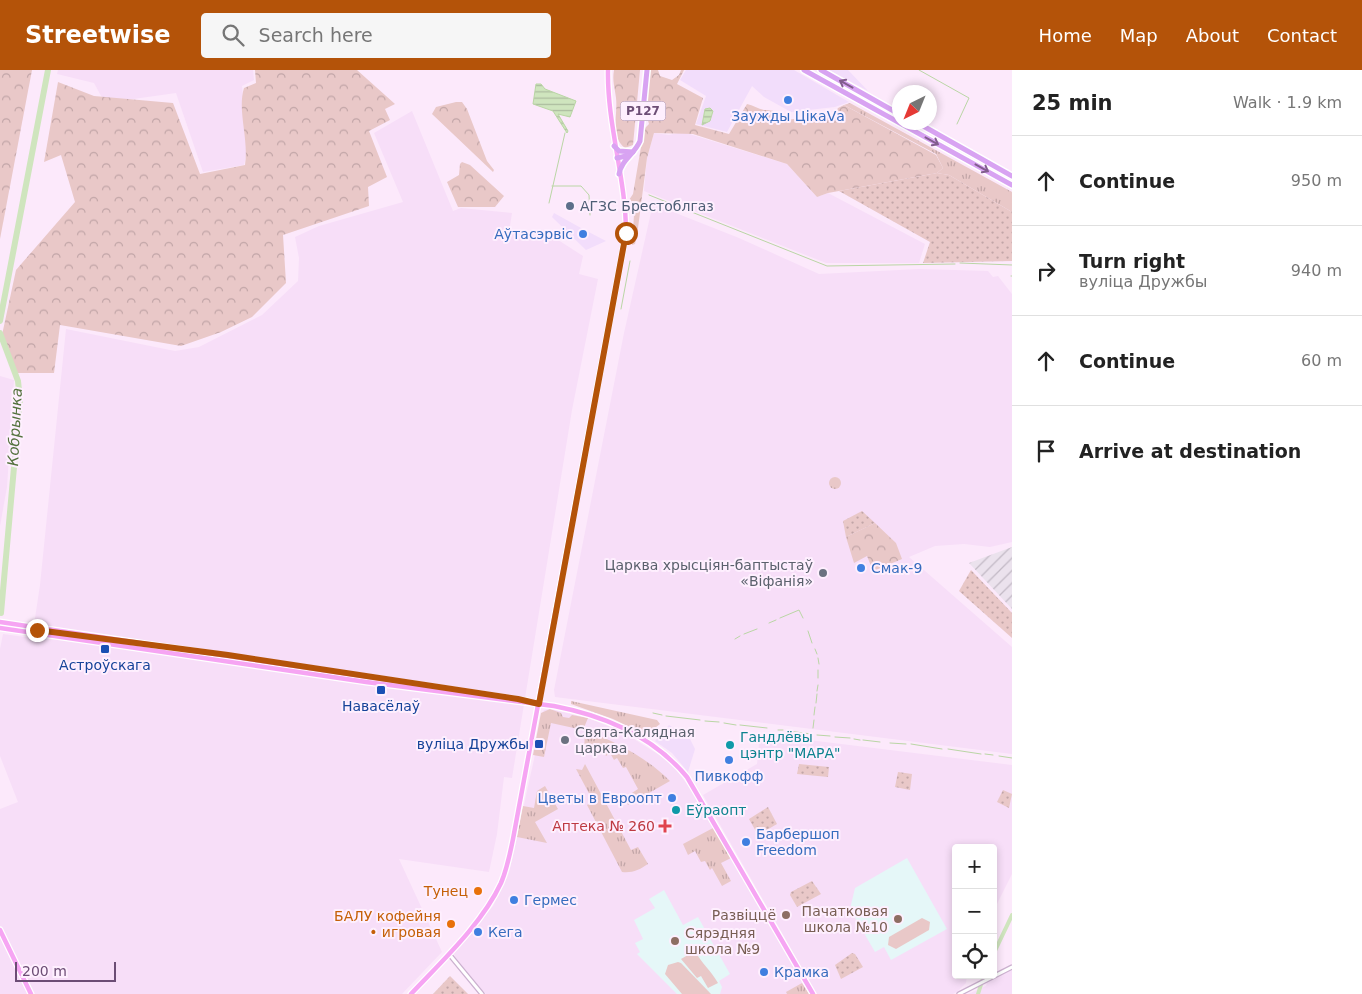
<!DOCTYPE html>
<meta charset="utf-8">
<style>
:root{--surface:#fff;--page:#f6f6f6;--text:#222;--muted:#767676;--line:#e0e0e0;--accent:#b45309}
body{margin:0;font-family:"DejaVu Sans",sans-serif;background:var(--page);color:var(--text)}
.controls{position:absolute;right:15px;bottom:15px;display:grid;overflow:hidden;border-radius:5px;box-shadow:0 2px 8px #0003}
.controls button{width:45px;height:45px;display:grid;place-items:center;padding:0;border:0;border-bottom:1px solid var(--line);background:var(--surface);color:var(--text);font:25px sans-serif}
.compass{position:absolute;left:892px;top:15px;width:45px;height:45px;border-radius:50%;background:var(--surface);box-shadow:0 2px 8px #0003;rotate:223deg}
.scale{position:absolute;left:15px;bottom:12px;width:101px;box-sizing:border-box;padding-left:5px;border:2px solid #6c4d75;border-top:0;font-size:14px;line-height:18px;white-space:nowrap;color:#6c4d75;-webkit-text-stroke:4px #feeffe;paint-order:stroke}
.stop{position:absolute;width:15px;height:15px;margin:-11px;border:4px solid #b45309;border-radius:50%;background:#fff}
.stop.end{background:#b45309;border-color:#fff;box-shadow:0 1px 5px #0008}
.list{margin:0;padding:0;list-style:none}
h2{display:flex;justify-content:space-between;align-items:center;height:65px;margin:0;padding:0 20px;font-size:21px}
h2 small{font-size:16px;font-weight:400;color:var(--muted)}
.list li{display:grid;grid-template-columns:32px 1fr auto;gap:15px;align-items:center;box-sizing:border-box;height:90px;padding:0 20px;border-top:1px solid var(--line)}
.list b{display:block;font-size:19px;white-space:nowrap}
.list p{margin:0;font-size:16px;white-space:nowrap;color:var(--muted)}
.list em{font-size:16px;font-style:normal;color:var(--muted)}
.icon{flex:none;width:28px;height:28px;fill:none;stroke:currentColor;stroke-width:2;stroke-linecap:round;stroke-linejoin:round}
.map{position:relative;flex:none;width:1012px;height:924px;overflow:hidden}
header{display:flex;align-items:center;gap:30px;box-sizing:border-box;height:70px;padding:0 25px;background:var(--accent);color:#fff}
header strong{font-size:24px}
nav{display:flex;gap:28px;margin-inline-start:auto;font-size:18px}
.search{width:350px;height:45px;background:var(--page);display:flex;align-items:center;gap:12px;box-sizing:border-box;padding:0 18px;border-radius:5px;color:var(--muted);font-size:19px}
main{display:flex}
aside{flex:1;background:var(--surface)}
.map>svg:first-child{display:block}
.residential{fill:#f7def8}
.commercial{fill:#f2ddfb}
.industrial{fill:url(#industrial-furrows)}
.education{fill:#e5f7f8}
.grass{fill:url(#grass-tufts)}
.forest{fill:url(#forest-crowns)}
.park{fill:url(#park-dots)}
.pitch{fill:#e9c8c8}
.water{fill:url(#water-rules);stroke:#bad6a5}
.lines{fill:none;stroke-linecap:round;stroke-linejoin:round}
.stream{stroke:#bad6a5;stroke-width:1}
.canal{stroke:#cfe5be;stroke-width:4}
.river{stroke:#cfe5be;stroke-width:6}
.minor-casing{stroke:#cbb1cf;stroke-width:5.5}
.major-casing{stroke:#fff;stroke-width:7}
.highway-casing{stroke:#fff;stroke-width:8}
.minor{stroke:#fff;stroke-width:3}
.major{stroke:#f6a5f3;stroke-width:4.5}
.highway{stroke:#d8a3f2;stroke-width:5}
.oneway{stroke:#825e8e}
.route{stroke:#b45309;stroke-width:6}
.shop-dot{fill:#3f7fe0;stroke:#feeffe;stroke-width:2}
.service-dot{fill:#5c6f8a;stroke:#feeffe;stroke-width:2}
.worship-dot{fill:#6b7280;stroke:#feeffe;stroke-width:2}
.transit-dot{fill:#1a4fb4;stroke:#feeffe;stroke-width:2}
.culture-dot{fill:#0f9aa8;stroke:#feeffe;stroke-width:2}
.health-dot{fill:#e0444e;stroke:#feeffe;stroke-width:2}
.food-dot{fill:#e8710a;stroke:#feeffe;stroke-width:2}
.education-dot{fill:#8d6e63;stroke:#feeffe;stroke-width:2}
.labels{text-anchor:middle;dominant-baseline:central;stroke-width:4;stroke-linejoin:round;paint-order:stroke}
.shield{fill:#feeffe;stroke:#987e9e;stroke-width:1}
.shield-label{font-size:12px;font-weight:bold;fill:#6c4d75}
.shop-label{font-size:14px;fill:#366cbe;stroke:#feeffe;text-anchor:start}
.service-label{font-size:14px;fill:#4e5e75;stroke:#feeffe;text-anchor:start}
.worship-label{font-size:14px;fill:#5b616d;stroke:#feeffe;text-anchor:end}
.transit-label{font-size:14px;fill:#164399;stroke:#feeffe}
.culture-label{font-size:14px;fill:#0d838f;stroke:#feeffe;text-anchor:start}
.health-label{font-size:14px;fill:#be3a42;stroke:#feeffe;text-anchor:end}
.food-label{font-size:14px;fill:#c56008;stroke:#feeffe;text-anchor:end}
.education-label{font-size:14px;fill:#785e54;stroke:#feeffe;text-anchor:end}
.water-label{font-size:15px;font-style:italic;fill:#54723e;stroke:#feeffe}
</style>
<header>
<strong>Streetwise</strong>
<div class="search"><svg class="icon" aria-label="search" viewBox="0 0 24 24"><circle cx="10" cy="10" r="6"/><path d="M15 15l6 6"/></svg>Search here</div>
<nav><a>Home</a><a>Map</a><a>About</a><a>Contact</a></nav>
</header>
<main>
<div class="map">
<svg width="1012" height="924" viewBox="0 0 1012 924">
<defs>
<pattern id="industrial-furrows" width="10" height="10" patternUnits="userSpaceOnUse" patternTransform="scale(1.25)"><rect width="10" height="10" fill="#ebe2ed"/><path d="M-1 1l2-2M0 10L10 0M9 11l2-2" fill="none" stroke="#c2b9c5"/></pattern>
<pattern id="grass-tufts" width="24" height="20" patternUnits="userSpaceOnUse" patternTransform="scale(1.25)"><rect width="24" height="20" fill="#e9c8c8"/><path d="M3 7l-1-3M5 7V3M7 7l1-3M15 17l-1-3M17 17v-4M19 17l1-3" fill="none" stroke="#c1a5a7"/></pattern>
<pattern id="forest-crowns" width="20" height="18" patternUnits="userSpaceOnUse" patternTransform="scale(1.25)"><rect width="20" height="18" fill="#e9c8c8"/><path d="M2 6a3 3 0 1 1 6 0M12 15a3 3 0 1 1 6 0" fill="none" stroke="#c1a5a7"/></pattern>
<pattern id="park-dots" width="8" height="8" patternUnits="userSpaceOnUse" patternTransform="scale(1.25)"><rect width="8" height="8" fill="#e9c8c8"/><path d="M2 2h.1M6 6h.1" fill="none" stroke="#c1a5a7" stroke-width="1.8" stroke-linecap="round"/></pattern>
<pattern id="water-rules" width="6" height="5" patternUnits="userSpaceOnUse" patternTransform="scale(1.25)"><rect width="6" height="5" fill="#cfe5be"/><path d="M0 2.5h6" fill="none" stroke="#acbc9f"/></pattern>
</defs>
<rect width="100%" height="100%" fill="#fce9fb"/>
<!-- residential -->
<g class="residential">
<polygon points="58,0 253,0 254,10 242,16 248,77 244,95 203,102 176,23 105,33 94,13 57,4"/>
<polygon points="412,41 453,141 461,138 512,143 509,162 540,168 541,159 583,186 579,204 598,209 572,340 512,708 504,707 497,764 489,802 399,789 442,882 402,924 0,924 0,739 18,732 0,686 0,579 3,564 32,568 40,515 66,259 175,281 199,277 262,245 298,211 299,188 295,167 319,156 403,132 374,63"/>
<polygon points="683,62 787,94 817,127 828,123 925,174 919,193 826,193 644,121 647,88 654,63 669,65"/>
<polygon points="658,136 739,168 819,204 919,199 988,201 993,207 998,206 1012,224 1012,472 990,477 964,474 935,476 909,487 1012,577 1012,684 555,627 554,620 624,263 652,138"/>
<polygon points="0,306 14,310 7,417 0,456"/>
<polygon points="550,639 588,648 623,662 667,690 676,699 699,731 809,924 486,924 469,906 455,889 454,883 493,836 509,803 536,680 540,648 544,640"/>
<polygon points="760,664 1012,695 1012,804 993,842 993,778 956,778 956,905 967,905 966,913 958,921 953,924 817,924 703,725 757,694"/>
<polygon points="1012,899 1012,924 968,924 986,916 987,912"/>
</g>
<!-- commercial -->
<g class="commercial">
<polygon points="686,0 794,0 849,32 835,37 791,42 764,27 752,16 727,62 696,54 706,26 680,10"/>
<polygon points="829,0 848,0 868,21"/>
<polygon points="554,143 581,158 606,171 586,180 552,147"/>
<polygon points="669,655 690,669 695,679 688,702 672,683 655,671"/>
</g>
<!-- industrial -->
<polygon class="industrial" points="1012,477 1012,539 969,493"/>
<!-- education -->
<g class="education">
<polygon points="907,788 947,859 891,890 884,877 875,882 850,839 855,818"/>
<polygon points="664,820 683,855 698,847 730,904 719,911 722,917 720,924 677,924 637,884 640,882 635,873 643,869 634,850 655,838 649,829"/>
</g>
<!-- grass -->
<g class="grass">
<polygon points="850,33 1012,122 1012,142 949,105 937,103 943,98 936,84 844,35"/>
<circle cx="835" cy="413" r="6"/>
<polygon points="571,631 657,650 660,654 646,665 613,649 571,634"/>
<polygon points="550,639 561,643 563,647 569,648 572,645 588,648 583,660 551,653 544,687 533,685 541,643"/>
<path d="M585,660C616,672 646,687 670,711L628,735L624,728L638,719L626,697L623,698L617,688L614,690L610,683L606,686L601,677L596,680L591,678L584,682Z"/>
<path d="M585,694L631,780L638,777L648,794C639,800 633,803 622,802L587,735L593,731L576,699L582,700Z"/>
<polygon points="545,716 558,739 535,752 547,773 517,767 523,736 534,738 537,721"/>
<polygon points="713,758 731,788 721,793 731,811 722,816 712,798 710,800 705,791 701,792 695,781 688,785 683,774"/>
<polygon points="802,913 809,924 787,924 786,922"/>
</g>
<!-- forest -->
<g class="forest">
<polygon points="0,0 32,0 0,169"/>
<path d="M255,0H357L395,34L385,39L390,50L369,61L387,107L368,117L369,136L283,165L286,213L252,247L221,262L181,276L60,255L54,303H17L2,265L16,200L75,132L61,85L44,92L58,12L94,26L173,33L200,104L245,95C249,68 237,41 244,18L256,13Z"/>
<path d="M614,0H640L633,75L625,78C610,67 618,44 616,28C615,18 612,11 614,0Z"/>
<path d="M650,0H658L660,6L672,10L679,5L681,0H684L677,14L703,28L695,55L729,64L747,34C753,35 758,39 764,40C774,40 778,42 786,50L834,44L838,38L844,35L936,85L943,98L937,103L828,123L817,127L787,94L693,64L654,63L647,88L637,166L635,174L632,175L634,145L629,130L633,124L644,59L649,54L645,40Z"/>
<polygon points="456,32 462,32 467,39 487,91 494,100 493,102 432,44 436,37"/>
<polygon points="462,92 470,95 504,126 495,137 458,137 447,112 459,105 460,94"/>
<polygon points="875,453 896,473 902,489 873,501 867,486 854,493 846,467"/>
</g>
<!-- park -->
<g class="park">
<polygon points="937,103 949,105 1012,142 1012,191 923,193 930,172 839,121"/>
<polygon points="862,441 875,453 846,467 843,451"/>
<polygon points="971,500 1012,543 1012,568 959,521"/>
<polygon points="799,694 829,697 828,707 797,704"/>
<polygon points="898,702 912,704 910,720 895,717"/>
<polygon points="1003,720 1012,724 1009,738 997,732"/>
<polygon points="768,737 777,754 758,765 749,749"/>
<polygon points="812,811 821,824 797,837 790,825 791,822"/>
<polygon points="852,883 855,884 863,897 841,909 835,895"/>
<polygon points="450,906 468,924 433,924"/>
</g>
<!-- pitch -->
<g class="pitch">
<polygon points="922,848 930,852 929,860 896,879 888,875 889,867"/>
<path d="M695,881C702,894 710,899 718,913L708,918L701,906L697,908L681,889Z"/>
<polygon points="678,892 681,893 711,924 682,924 665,904 668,895"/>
</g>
<!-- water -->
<g class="water">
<polygon points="536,14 541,14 545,19 576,31 570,47 558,44 568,61 567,63 553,41 533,34"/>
<polygon points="710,38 713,41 710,51 702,55 705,39"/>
</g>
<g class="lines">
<!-- stream -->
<g class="stream">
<polyline points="919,0 969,28 957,54"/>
<polyline points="552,116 581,116 589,125 590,145"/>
<polyline points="649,125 827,196 955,194"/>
<polyline points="549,133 565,63"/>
<polyline points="960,193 1012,195"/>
<polyline points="1011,206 1012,206"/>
<polyline points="621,239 630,191"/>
<polyline points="0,540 2,540"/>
<polyline points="780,548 799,540 803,548"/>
<polyline points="769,553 776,550"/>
<polyline points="808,561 812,573"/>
<polyline points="744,564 757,559"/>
<polyline points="735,569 740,566"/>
<polyline points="815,579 817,584"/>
<polyline points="818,588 819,594"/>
<polyline points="818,608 818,600"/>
<polyline points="817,621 818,615"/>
<polyline points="816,633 817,624"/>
<polyline points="653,643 662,645"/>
<polyline points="814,645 815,637"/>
<polyline points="666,646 700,650"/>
<polyline points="705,651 719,652"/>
<polyline points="724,653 736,655"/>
<polyline points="740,655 767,658"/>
<polyline points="813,658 814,650"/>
<polyline points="778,660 783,660"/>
<polyline points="788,661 811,664"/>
<polyline points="817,665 830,666"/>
<polyline points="835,667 850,668"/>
<polyline points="854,669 860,670"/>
<polyline points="863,670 880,672"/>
<polyline points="890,673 906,674"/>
<polyline points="911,674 942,679"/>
<polyline points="948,679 981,684"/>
<polyline points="985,684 993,685"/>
<polyline points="999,686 1012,688"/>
</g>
<!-- canal -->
<g class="canal">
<polyline points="993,885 1012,845"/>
<polyline points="978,924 984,905"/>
</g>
<!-- river -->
<g class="river">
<polyline points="0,251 48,0"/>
<polyline points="0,263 18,311 20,330 1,543"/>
</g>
<!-- minor casing -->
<g class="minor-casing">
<g id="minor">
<polyline points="449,884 482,924"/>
<polyline points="959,924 1012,897"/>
</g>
</g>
<!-- major casing -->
<g class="major-casing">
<g id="major">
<polyline points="0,552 528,631"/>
<path d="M0,558L366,612L554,636C606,646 653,666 687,707L813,924"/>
<polyline points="0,860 31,924"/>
<path d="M411,924C441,892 482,854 501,813C507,799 510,784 513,769L626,163C626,108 607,55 608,0"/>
</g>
</g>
<!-- highway casing -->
<g class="highway-casing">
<g id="highway">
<polyline points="804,0 1012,115"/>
<polyline points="821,0 899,44"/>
<polyline points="916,52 1012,106"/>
<polyline points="614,76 619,81 633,82"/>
<polyline points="617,88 626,86"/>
<path d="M619,104C622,89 634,85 640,71L647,0"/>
</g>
</g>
<!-- minor -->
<use href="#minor" class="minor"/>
<!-- major -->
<use href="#major" class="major"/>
<!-- highway -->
<use href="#highway" class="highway"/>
</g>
<!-- one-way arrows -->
<defs><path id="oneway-shaft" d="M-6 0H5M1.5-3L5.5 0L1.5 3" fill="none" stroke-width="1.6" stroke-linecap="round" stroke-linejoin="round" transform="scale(1.25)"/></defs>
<g class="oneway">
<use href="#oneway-shaft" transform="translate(846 14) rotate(-151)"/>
<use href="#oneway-shaft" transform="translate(932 71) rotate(29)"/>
<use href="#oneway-shaft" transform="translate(982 98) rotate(29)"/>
</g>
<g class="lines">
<!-- route -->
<polyline class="route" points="37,560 228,585 518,629 539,634 626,163"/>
</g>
<!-- markers -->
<g class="shop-dot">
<circle cx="788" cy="30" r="5"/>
<circle cx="583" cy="164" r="5"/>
<circle cx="861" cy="498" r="5"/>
<circle cx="729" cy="690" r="5"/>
<circle cx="672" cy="728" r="5"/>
<circle cx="746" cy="772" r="5"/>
<circle cx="514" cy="830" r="5"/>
<circle cx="478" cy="862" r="5"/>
<circle cx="764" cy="902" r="5"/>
</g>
<circle class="service-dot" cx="570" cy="136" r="5"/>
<g class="worship-dot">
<circle cx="823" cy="503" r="5"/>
<circle cx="565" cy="670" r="5"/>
</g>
<g class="transit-dot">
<rect x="100" y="574" width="10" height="10" rx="2.5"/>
<rect x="376" y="615" width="10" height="10" rx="2.5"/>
<rect x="534" y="669" width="10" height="10" rx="2.5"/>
</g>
<g class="culture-dot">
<circle cx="730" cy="675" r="5"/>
<circle cx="676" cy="740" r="5"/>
</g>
<path class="health-dot" d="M662.5 748.5h5v5h5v5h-5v5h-5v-5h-5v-5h5z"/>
<g class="food-dot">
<circle cx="478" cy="821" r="5"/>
<circle cx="451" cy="854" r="5"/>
</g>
<g class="education-dot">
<circle cx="786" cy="845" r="5"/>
<circle cx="898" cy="849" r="5"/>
<circle cx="675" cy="871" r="5"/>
</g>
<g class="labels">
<!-- shield labels -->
<rect class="shield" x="620.5" y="31.5" width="45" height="19" rx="4"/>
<g class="shield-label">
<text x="643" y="41">Р127</text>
</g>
<!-- shop labels -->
<g class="shop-label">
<text x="788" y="46" text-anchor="middle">Заужды ЦікаVа</text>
<text x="573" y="164" text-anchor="end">Аўтасэрвіс</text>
<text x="871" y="498">Смак-9</text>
<text x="729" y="706" text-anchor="middle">Пивкофф</text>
<text x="662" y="728" text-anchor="end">Цветы в Евроопт</text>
<text x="756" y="764">Барбершоп<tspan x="756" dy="16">Freedom</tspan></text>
<text x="524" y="830">Гермес</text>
<text x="488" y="862">Кега</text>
<text x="774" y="902">Крамка</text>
</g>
<!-- service labels -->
<g class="service-label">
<text x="580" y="136">АГЗС Брестоблгаз</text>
</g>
<!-- worship labels -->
<g class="worship-label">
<text x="813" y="495">Царква хрысціян-баптыстаў<tspan x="813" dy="16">«Віфанія»</tspan></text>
<text x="575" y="662" text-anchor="start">Свята-Калядная<tspan x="575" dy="16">царква</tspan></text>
</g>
<!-- transit labels -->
<g class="transit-label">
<text x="105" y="595">Астроўскага</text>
<text x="381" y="636">Навасёлаў</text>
<text x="529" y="674" text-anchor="end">вуліца Дружбы</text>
</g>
<!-- culture labels -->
<g class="culture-label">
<text x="740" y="667">Гандлёвы<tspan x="740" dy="16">цэнтр "МАРА"</tspan></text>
<text x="686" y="740">Еўраопт</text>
</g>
<!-- health labels -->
<g class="health-label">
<text x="655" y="756">Аптека № 260</text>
</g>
<!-- food labels -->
<g class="food-label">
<text x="468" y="821">Тунец</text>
<text x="441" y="846">БАЛУ кофейня<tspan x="441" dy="16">• игровая</tspan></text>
</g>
<!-- education labels -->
<g class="education-label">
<text x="888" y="841">Пачатковая<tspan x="888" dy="16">школа №10</tspan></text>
<text x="776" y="845">Развіццё</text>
<text x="685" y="863" text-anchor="start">Сярэдняя<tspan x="685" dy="16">школа №9</tspan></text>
</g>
<!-- water labels -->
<g class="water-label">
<text transform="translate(15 357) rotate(-87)">Кобрынка</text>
</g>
</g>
</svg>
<div class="controls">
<button>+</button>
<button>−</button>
<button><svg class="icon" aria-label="locate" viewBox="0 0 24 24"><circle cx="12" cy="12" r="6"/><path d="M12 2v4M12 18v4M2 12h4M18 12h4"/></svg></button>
</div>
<svg class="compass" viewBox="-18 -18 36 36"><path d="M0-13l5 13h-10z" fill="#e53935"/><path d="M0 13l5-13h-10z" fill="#767676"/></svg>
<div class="scale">200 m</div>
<div class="stop" style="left:626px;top:163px"></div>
<div class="stop end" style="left:37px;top:560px"></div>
</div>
<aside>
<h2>25 min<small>Walk · 1.9 km</small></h2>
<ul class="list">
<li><svg class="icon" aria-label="ahead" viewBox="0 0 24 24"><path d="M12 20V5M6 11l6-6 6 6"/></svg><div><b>Continue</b></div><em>950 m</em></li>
<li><svg class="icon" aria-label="right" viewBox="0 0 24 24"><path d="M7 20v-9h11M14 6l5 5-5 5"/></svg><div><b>Turn right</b><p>вуліца Дружбы</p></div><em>940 m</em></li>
<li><svg class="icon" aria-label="ahead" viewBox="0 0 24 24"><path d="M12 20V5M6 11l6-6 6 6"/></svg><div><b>Continue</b></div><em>60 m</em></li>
<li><svg class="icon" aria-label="arrive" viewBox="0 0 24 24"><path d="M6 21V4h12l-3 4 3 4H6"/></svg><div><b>Arrive at destination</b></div></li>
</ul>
</aside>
</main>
